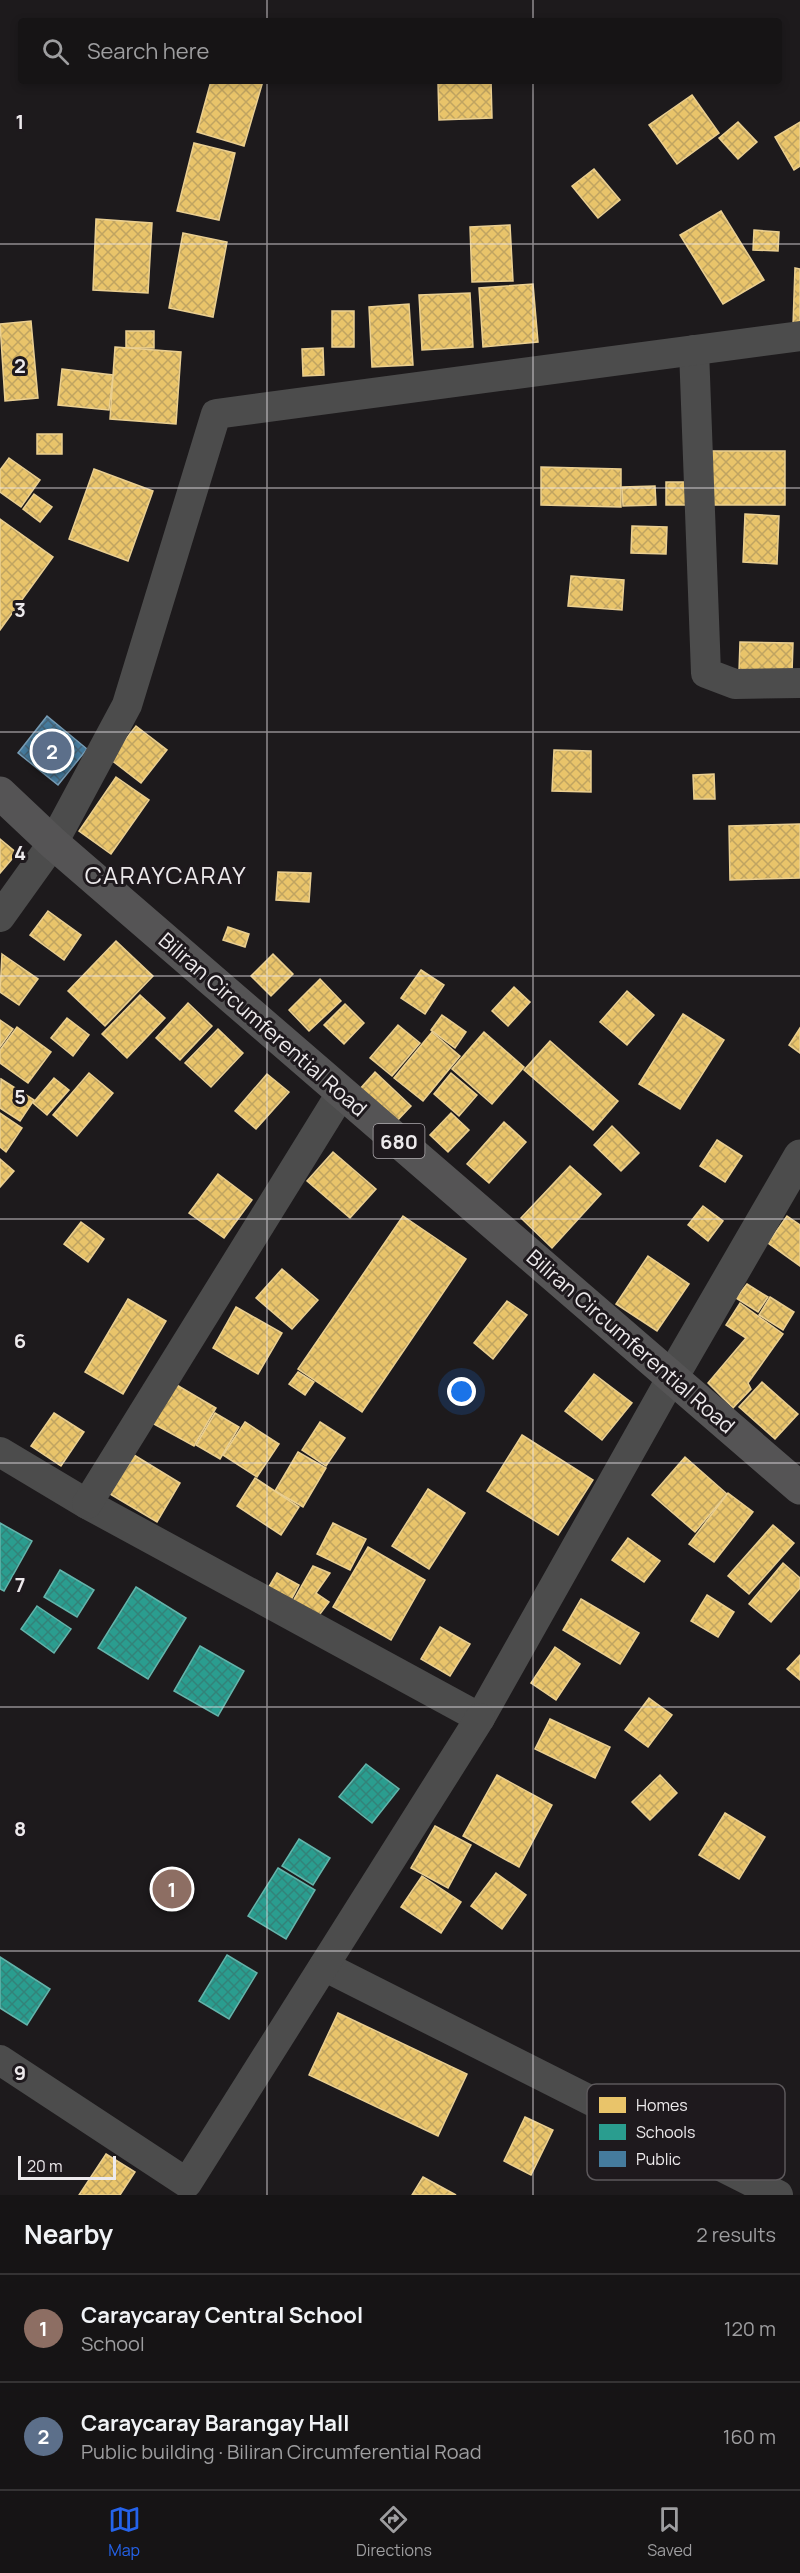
<!DOCTYPE html>
<meta charset="utf-8">
<style>
:root{--surface:#161415;--page:#232122;--text:#f1f3f6;--muted:#9e9ea0;--line:#353334;--accent:#2563eb}
body{margin:0;font-family:Manrope,sans-serif;background:var(--page);color:var(--text)}
.scale{position:absolute;left:18px;bottom:15px;width:98px;box-sizing:border-box;padding-left:6px;border:3px solid #edeaec;border-top:0;font-size:16px;line-height:21px;white-space:nowrap;color:#edeaec;-webkit-text-stroke:4px #1e191d;paint-order:stroke}
.you{position:absolute;left:462px;top:1392px;width:21px;height:21px;margin:-15px;border:4px solid #fff;border-radius:50%;background:#1a73e8;box-shadow:0 0 0 9px #1a73e833}
.badge{display:grid;place-items:center;width:39px;height:39px;border-radius:50%;background:var(--accent);color:#fff;font-size:20px;font-weight:700}
.pin{position:absolute;translate:-50% -50%;border:3px solid #fff;box-shadow:0 2px 6px #0006}
.list{margin:0;padding:0;list-style:none}
h2{display:flex;justify-content:space-between;align-items:center;height:78px;margin:0;padding:0 24px;font-size:26px}
h2 small{font-size:20px;font-weight:400;color:var(--muted)}
.list li{display:grid;grid-template-columns:39px 1fr auto;gap:18px;align-items:center;box-sizing:border-box;height:108px;padding:0 24px;border-top:2px solid var(--line)}
.list b{display:block;font-size:22px;white-space:nowrap}
.list p{margin:0;font-size:20px;white-space:nowrap;color:var(--muted)}
.list em{font-size:20px;font-style:normal;color:var(--muted)}
.icon{flex:none;width:33px;height:33px;fill:none;stroke:currentColor;stroke-width:2;stroke-linecap:round;stroke-linejoin:round}
.map{position:relative;flex:none;width:800px;height:2195px;overflow:hidden}
.search{position:absolute;background:var(--surface);box-shadow:0 3px 9px #0003;left:18px;right:18px;top:18px;height:66px;display:flex;align-items:center;gap:15px;box-sizing:border-box;padding:0 21px;border-radius:6px;color:var(--muted);font-size:22px}
.sheet{height:294px;background:var(--surface)}
nav{display:flex;justify-content:space-around;align-items:center;box-sizing:border-box;height:84px;border-top:2px solid var(--line);background:var(--surface);font-size:16px;color:var(--muted)}
nav a{display:grid;justify-items:center;gap:3px}
nav .on{color:var(--accent)}
.map>svg:first-child{display:block}
.homes{fill:url(#homes-cross-hatch);stroke:#eacf91;stroke-width:1.5}
.schools{fill:url(#schools-cross-hatch);stroke:#64b4ab;stroke-width:1.5}
.public{fill:url(#public-cross-hatch);stroke:#779cb5;stroke-width:1.5}
.lines{fill:none;stroke-linecap:round;stroke-linejoin:round}
.minor{stroke:#4c4c4c;stroke-width:30}
.tertiary{stroke:#4c4c4c;stroke-width:33}
.primary{stroke:#555455;stroke-width:33}
.grid{fill:none;stroke:#edeaec;stroke-width:1.5;stroke-opacity:0.55}
.labels{text-anchor:middle;dominant-baseline:central;stroke-width:6;stroke-linejoin:round;paint-order:stroke}
.shield{fill:#1e191d;stroke:#afabae;stroke-width:1.5}
.shield-label{font-size:20px;font-weight:bold;fill:#edeaec}
.street-label{font-size:21px;fill:#edeaec;stroke:#1e191d}
.quarter-label{font-size:24px;letter-spacing:1.5px;fill:#edeaec;stroke:#1e191d}
.key{fill:#1e191d;stroke:#5c585b;stroke-width:1.5}
.key-label{font-size:16px;fill:#edeaec}
.grid-label{font-size:20px;text-anchor:middle;font-weight:bold;fill:#edeaec;stroke:#1e191d;stroke-width:6;stroke-linejoin:round;paint-order:stroke}
</style>
<div class="map">
<svg width="800" height="2195" viewBox="0 0 800 2195">
<defs>
<pattern id="homes-cross-hatch" width="8" height="8" patternUnits="userSpaceOnUse" patternTransform="scale(1.5)"><rect width="8" height="8" fill="#e9c46a"/><path d="M0 0l8 8M0 8l8-8" fill="none" stroke="#c0a461"/></pattern>
<pattern id="schools-cross-hatch" width="8" height="8" patternUnits="userSpaceOnUse" patternTransform="scale(1.5)"><rect width="8" height="8" fill="#2a9d8f"/><path d="M0 0l8 8M0 8l8-8" fill="none" stroke="#338379"/></pattern>
<pattern id="public-cross-hatch" width="8" height="8" patternUnits="userSpaceOnUse" patternTransform="scale(1.5)"><rect width="8" height="8" fill="#457b9d"/><path d="M0 0l8 8M0 8l8-8" fill="none" stroke="#466376"/></pattern>
</defs>
<rect width="100%" height="100%" fill="#1d1a1c"/>
<!-- homes -->
<g class="homes">
<polygon points="211,81 263,81 244,146 197,132"/>
<polygon points="491,81 492,118 439,120 438,83"/>
<polygon points="692,95 719,133 677,164 649,125"/>
<polygon points="738,122 757,142 738,159 719,138"/>
<polygon points="800,122 800,166 794,170 775,137"/>
<polygon points="194,143 235,153 219,220 177,211"/>
<polygon points="594,169 620,200 598,218 572,186"/>
<polygon points="721,211 764,280 723,304 680,235"/>
<polygon points="96,219 152,223 148,293 93,290"/>
<polygon points="510,225 513,281 472,282 470,227"/>
<polygon points="754,230 779,232 778,251 753,250"/>
<polygon points="183,233 227,242 213,317 169,308"/>
<polygon points="795,268 800,269 800,325 793,325"/>
<polygon points="533,284 538,342 483,347 479,288"/>
<polygon points="470,293 473,347 422,350 419,295"/>
<polygon points="409,304 413,365 372,367 369,307"/>
<rect x="332" y="311" width="22" height="36"/>
<polygon points="31,321 38,398 5,401 0,324"/>
<rect x="126" y="331" width="28" height="17"/>
<polygon points="115,347 181,352 176,424 110,419"/>
<polygon points="323,348 324,375 303,376 302,349"/>
<polygon points="62,369 113,375 109,410 58,405"/>
<rect x="37" y="434" width="25" height="20"/>
<rect x="710" y="451" width="75" height="54"/>
<polygon points="9,458 40,480 21,507 0,492 0,470"/>
<polygon points="541,467 621,469 621,507 541,505"/>
<polygon points="94,469 153,491 128,561 69,539"/>
<rect x="666" y="482" width="23" height="23"/>
<polygon points="655,486 656,505 623,506 622,487"/>
<polygon points="34,494 52,507 40,522 23,509"/>
<polygon points="745,514 779,516 777,564 743,562"/>
<polygon points="0,519 53,557 0,630"/>
<polygon points="632,526 667,527 666,554 631,553"/>
<polygon points="571,576 624,580 622,610 568,606"/>
<polygon points="740,642 793,643 792,673 739,672"/>
<polygon points="136,726 167,750 141,783 110,759"/>
<polygon points="554,750 591,751 591,792 552,791"/>
<polygon points="714,774 715,799 694,799 693,775"/>
<polygon points="116,777 149,800 111,854 79,831"/>
<polygon points="800,824 800,878 730,880 729,826"/>
<polygon points="0,839 17,853 0,873"/>
<polygon points="278,872 311,873 309,902 276,900"/>
<polygon points="48,911 81,935 64,960 30,935"/>
<polygon points="228,927 249,934 245,947 223,940"/>
<polygon points="116,941 153,976 105,1026 68,991"/>
<polygon points="2,954 38,979 19,1005 0,992"/>
<polygon points="273,954 293,974 271,996 251,976"/>
<polygon points="421,970 444,985 425,1014 401,998"/>
<polygon points="320,979 341,1001 309,1031 289,1010"/>
<polygon points="514,987 530,1002 508,1026 492,1011"/>
<polygon points="627,991 654,1015 627,1045 600,1022"/>
<polygon points="140,995 165,1018 127,1058 102,1034"/>
<polygon points="188,1003 212,1026 180,1060 156,1038"/>
<polygon points="345,1004 364,1023 344,1044 324,1025"/>
<polygon points="683,1014 724,1040 680,1109 639,1084"/>
<polygon points="442,1015 466,1032 455,1048 431,1030"/>
<polygon points="67,1018 89,1035 73,1056 51,1038"/>
<polygon points="0,1020 13,1029 0,1047"/>
<polygon points="398,1025 420,1043 392,1076 370,1058"/>
<polygon points="17,1027 51,1052 28,1083 0,1063 0,1050"/>
<polygon points="800,1028 800,1053 789,1045"/>
<polygon points="218,1029 243,1053 211,1087 185,1063"/>
<polygon points="432,1032 460,1056 423,1101 394,1078"/>
<polygon points="484,1032 524,1067 492,1104 452,1069"/>
<polygon points="550,1041 618,1101 593,1130 524,1070"/>
<polygon points="375,1072 411,1106 395,1123 359,1090"/>
<polygon points="89,1073 113,1093 77,1136 53,1115"/>
<polygon points="451,1073 477,1095 459,1116 434,1094"/>
<polygon points="267,1074 289,1092 256,1129 235,1111"/>
<polygon points="54,1078 69,1090 47,1115 33,1103"/>
<polygon points="1,1079 34,1100 20,1121 0,1108"/>
<polygon points="0,1113 22,1128 6,1152 0,1147"/>
<polygon points="451,1113 469,1130 448,1152 430,1135"/>
<polygon points="504,1122 526,1142 489,1183 467,1164"/>
<polygon points="612,1126 639,1153 621,1171 594,1145"/>
<polygon points="717,1140 742,1156 725,1182 700,1166"/>
<polygon points="333,1152 376,1189 350,1218 307,1181"/>
<polygon points="0,1159 14,1171 0,1187"/>
<polygon points="570,1166 601,1194 552,1248 521,1218"/>
<polygon points="218,1174 252,1200 224,1238 189,1213"/>
<polygon points="703,1206 723,1221 708,1241 688,1225"/>
<polygon points="403,1216 466,1259 362,1412 298,1369"/>
<polygon points="787,1216 800,1225 800,1266 768,1243"/>
<polygon points="81,1222 104,1239 88,1262 64,1244"/>
<polygon points="648,1256 689,1284 657,1331 616,1304"/>
<polygon points="282,1269 318,1300 292,1329 256,1298"/>
<polygon points="747,1284 768,1297 758,1312 736,1298"/>
<polygon points="770,1297 794,1312 783,1330 759,1315"/>
<polygon points="128,1299 166,1321 123,1394 85,1372"/>
<polygon points="507,1301 527,1315 493,1359 474,1343"/>
<polygon points="740,1303 783,1334 748,1383 751,1389 733,1408 708,1383 746,1338 726,1325"/>
<polygon points="236,1307 282,1333 258,1374 213,1348"/>
<polygon points="298,1372 314,1382 305,1395 289,1384"/>
<polygon points="594,1374 632,1403 602,1440 565,1411"/>
<polygon points="762,1382 798,1414 775,1439 739,1407"/>
<polygon points="175,1384 216,1408 194,1446 152,1423"/>
<polygon points="54,1413 84,1432 61,1466 31,1446"/>
<polygon points="215,1413 239,1427 220,1459 196,1445"/>
<polygon points="245,1422 279,1444 257,1477 223,1455"/>
<polygon points="320,1422 345,1438 326,1466 302,1450"/>
<polygon points="522,1435 593,1480 558,1535 487,1491"/>
<polygon points="298,1452 326,1468 303,1507 275,1491"/>
<polygon points="134,1455 180,1483 157,1522 110,1494"/>
<polygon points="685,1457 727,1494 695,1532 652,1495"/>
<polygon points="255,1478 299,1507 281,1535 237,1506"/>
<polygon points="428,1489 465,1513 429,1569 392,1546"/>
<polygon points="728,1493 753,1512 714,1562 689,1544"/>
<polygon points="333,1523 366,1539 350,1570 317,1554"/>
<polygon points="773,1525 794,1543 749,1594 728,1576"/>
<polygon points="628,1538 660,1561 644,1582 612,1560"/>
<polygon points="368,1547 425,1580 391,1640 333,1607"/>
<polygon points="783,1563 800,1578 800,1588 771,1622 749,1604"/>
<polygon points="313,1566 330,1573 316,1593 329,1602 317,1618 293,1601"/>
<polygon points="277,1573 299,1585 290,1602 267,1590"/>
<polygon points="707,1595 734,1612 718,1637 691,1621"/>
<polygon points="581,1599 639,1633 620,1664 563,1630"/>
<polygon points="440,1627 470,1644 450,1676 421,1659"/>
<polygon points="555,1647 580,1664 556,1700 531,1683"/>
<polygon points="800,1655 800,1680 787,1669"/>
<polygon points="649,1698 672,1715 648,1747 625,1730"/>
<polygon points="550,1719 610,1747 595,1778 535,1749"/>
<polygon points="497,1775 552,1805 519,1867 463,1836"/>
<polygon points="660,1775 677,1793 650,1820 632,1802"/>
<polygon points="725,1813 765,1837 739,1879 699,1855"/>
<polygon points="435,1826 471,1845 448,1888 411,1868"/>
<polygon points="496,1873 526,1895 502,1929 471,1906"/>
<polygon points="422,1876 461,1902 441,1933 401,1907"/>
<polygon points="338,2013 467,2074 438,2136 309,2075"/>
<polygon points="525,2117 553,2130 531,2175 504,2161"/>
<polygon points="106,2154 135,2172 120,2195 79,2195"/>
<polygon points="423,2177 456,2195 412,2195"/>
</g>
<!-- schools -->
<g class="schools">
<polygon points="0,1523 32,1541 4,1591 0,1589"/>
<polygon points="60,1570 94,1590 77,1617 44,1597"/>
<polygon points="136,1587 186,1618 148,1679 98,1648"/>
<polygon points="37,1606 71,1629 54,1653 21,1629"/>
<polygon points="200,1646 244,1671 218,1716 174,1691"/>
<polygon points="366,1764 399,1789 372,1823 339,1797"/>
<polygon points="299,1839 330,1858 313,1885 282,1866"/>
<polygon points="278,1868 315,1890 286,1939 248,1916"/>
<polygon points="227,1955 257,1973 229,2019 199,2001"/>
<polygon points="0,1957 50,1989 27,2025 0,2008"/>
</g>
<!-- public -->
<polygon class="public" points="47,716 87,749 58,785 18,753"/>
<g class="lines">
<!-- minor -->
<g class="minor">
<polyline points="694,350 706,673 735,684 800,683"/>
<polyline points="0,917 53,843 127,705 216,414 800,336"/>
<polyline points="0,1452 87,1504 480,1718 672,1377"/>
<polyline points="87,1504 342,1092"/>
<polyline points="324,1966 778,2195"/>
<polyline points="0,2060 187,2183 480,1718"/>
</g>
<!-- tertiary -->
<polyline class="tertiary" points="672,1377 800,1156"/>
<!-- primary -->
<polyline class="primary" points="0,793 53,843 800,1488"/>
</g>
<!-- grid -->
<path class="grid" d="M267,0V21M533,0V21M267,81V2195M533,81V2195M0,244H800M0,488H800M0,732H800M0,976H800M0,1219H800M0,1463H800M0,1707H800M0,1951H800"/>
<g class="labels">
<!-- shield labels -->
<rect class="shield" x="373.5" y="1124" width="51" height="34" rx="4.5"/>
<g class="shield-label">
<text x="399" y="1141">680</text>
</g>
<!-- street labels -->
<g class="street-label">
<text transform="translate(263 1024) rotate(41)">Biliran Circumferential Road</text>
<text transform="translate(631 1341) rotate(41)">Biliran Circumferential Road</text>
</g>
<!-- quarter labels -->
<g class="quarter-label">
<text x="166" y="874">CARAYCARAY</text>
</g>
</g>
<!-- legend -->
<rect x="587" y="2084" width="198" height="96" rx="9" class="key"/>
<rect x="599" y="2097" width="27" height="16" fill="#e9c46a"/>
<rect x="599" y="2124" width="27" height="16" fill="#2a9d8f"/>
<rect x="599" y="2151" width="27" height="16" fill="#457b9d"/>
<g class="key-label">
<text x="636" y="2111">Homes</text>
<text x="636" y="2138">Schools</text>
<text x="636" y="2165">Public</text>
</g>
<g class="grid-label">
<text x="20" y="129">1</text>
<text x="20" y="373">2</text>
<text x="20" y="617">3</text>
<text x="20" y="860">4</text>
<text x="20" y="1104">5</text>
<text x="20" y="1348">6</text>
<text x="20" y="1592">7</text>
<text x="20" y="1836">8</text>
<text x="20" y="2080">9</text>
</g>
</svg>
<div class="scale">20 m</div>
<div class="you"></div>
<div class="pin badge" style="left:172px;top:1889px;background:#8d6e63">1</div>
<div class="pin badge" style="left:52px;top:751px;background:#5c6f8a">2</div>
<div class="search"><svg class="icon" aria-label="search" viewBox="0 0 24 24"><circle cx="10" cy="10" r="6"/><path d="M15 15l6 6"/></svg>Search here</div>
</div>
<section class="sheet">
<h2>Nearby<small>2 results</small></h2>
<ul class="list">
<li><span class="badge" style="background:#8d6e63">1</span><div><b>Caraycaray Central School</b><p>School</p></div><em>120 m</em></li>
<li><span class="badge" style="background:#5c6f8a">2</span><div><b>Caraycaray Barangay Hall</b><p>Public building · Biliran Circumferential Road</p></div><em>160 m</em></li>
</ul>
</section>
<nav>
<a class="on"><svg class="icon" aria-label="map" viewBox="0 0 24 24"><path d="M3 6l6-2 6 2 6-2v14l-6 2-6-2-6 2zM9 4v14M15 6v14"/></svg>Map</a>
<a><svg class="icon" aria-label="directions" viewBox="0 0 24 24"><path d="M12 3l9 9-9 9-9-9zM9 14v-3h6M13 9l2 2-2 2"/></svg>Directions</a>
<a><svg class="icon" aria-label="saved" viewBox="0 0 24 24"><path d="M7 4h10v16l-5-4-5 4z"/></svg>Saved</a>
</nav>
